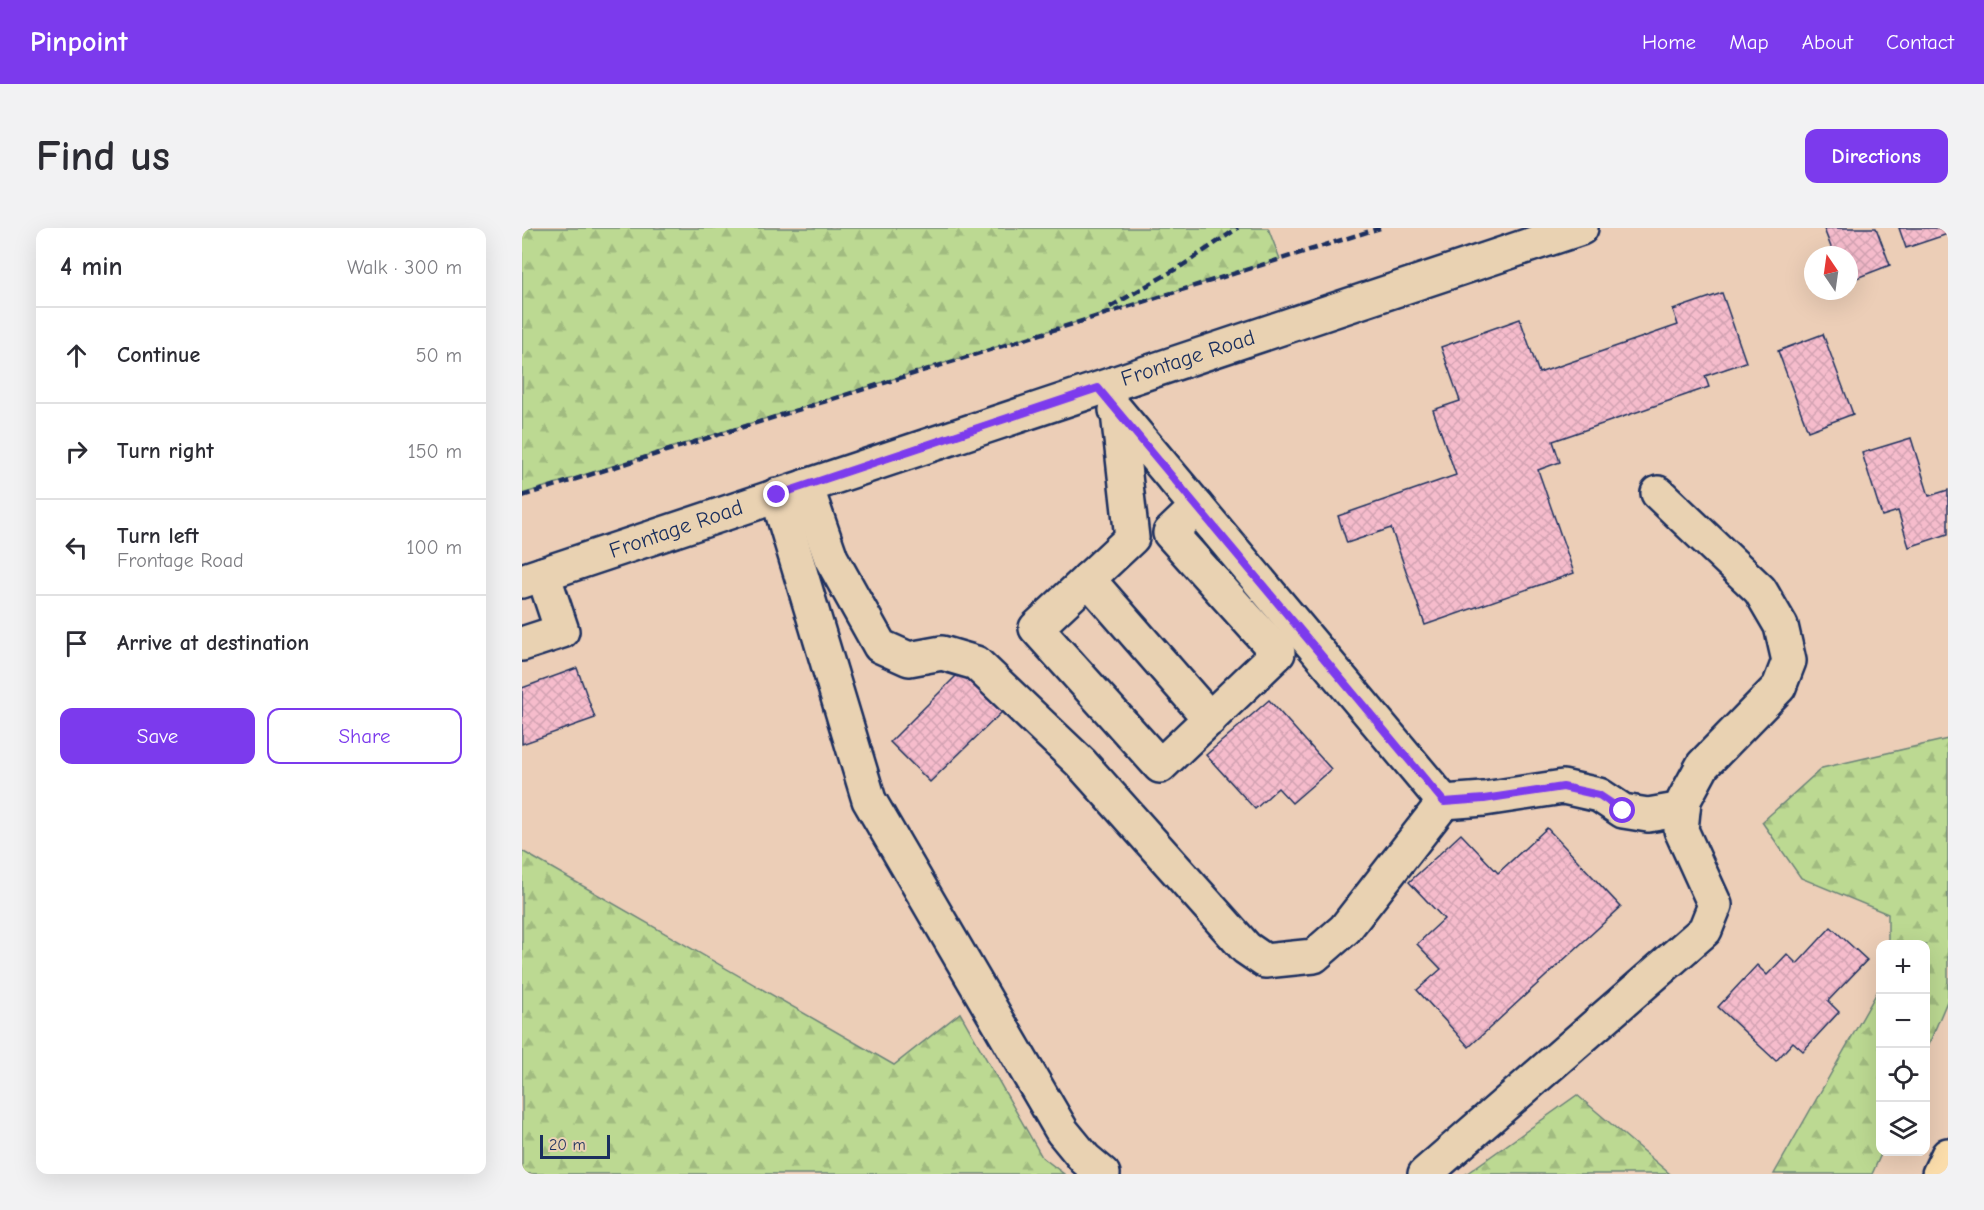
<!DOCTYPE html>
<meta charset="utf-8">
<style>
:root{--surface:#fff;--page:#f2f2f3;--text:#2b2b33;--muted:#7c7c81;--line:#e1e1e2;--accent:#7c3aed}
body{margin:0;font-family:"Comic Neue",sans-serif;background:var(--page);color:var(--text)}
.controls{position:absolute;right:18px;bottom:18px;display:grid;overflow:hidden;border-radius:12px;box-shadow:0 6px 24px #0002}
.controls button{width:54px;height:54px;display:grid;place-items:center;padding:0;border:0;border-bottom:2px solid var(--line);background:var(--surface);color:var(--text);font:30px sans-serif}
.compass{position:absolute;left:1282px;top:18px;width:54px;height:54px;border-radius:50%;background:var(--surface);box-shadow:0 6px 24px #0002;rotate:347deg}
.scale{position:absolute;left:18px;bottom:15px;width:70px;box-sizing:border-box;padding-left:6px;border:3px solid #1b2f5e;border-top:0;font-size:16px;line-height:21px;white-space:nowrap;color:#1b2f5e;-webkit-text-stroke:4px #e9d2b2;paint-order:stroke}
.stop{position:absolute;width:18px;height:18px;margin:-14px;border:4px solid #7c3aed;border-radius:50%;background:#fff}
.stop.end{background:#7c3aed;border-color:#fff;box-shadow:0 2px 6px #0008}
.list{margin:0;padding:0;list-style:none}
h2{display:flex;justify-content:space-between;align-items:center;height:78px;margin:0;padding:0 24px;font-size:26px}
h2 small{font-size:20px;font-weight:400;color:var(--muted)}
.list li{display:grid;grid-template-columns:39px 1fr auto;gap:18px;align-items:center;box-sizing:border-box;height:96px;padding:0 24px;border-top:2px solid var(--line)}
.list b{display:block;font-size:22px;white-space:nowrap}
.list p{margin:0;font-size:20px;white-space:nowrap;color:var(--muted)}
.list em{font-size:20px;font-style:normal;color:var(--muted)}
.actions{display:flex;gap:12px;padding:18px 24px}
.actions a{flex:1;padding:14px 0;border:2px solid var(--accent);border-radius:12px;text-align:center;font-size:21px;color:var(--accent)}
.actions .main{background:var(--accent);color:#fff}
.icon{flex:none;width:33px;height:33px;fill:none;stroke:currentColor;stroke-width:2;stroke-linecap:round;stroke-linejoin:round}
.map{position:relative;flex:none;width:1426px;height:946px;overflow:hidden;border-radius:12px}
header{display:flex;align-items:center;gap:36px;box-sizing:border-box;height:84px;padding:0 30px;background:var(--accent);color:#fff}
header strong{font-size:28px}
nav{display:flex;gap:33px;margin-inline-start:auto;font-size:21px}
.intro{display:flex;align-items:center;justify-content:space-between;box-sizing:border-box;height:144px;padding:0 36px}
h1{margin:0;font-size:42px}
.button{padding:15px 27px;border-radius:12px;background:var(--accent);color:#fff;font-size:21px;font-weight:700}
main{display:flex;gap:36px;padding:0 36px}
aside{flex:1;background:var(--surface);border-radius:12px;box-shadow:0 6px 24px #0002}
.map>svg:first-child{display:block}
.forest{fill:url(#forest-firs);stroke:#6c8478;stroke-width:1.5}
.building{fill:url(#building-cross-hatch);stroke:#1b2f5e;stroke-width:1.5}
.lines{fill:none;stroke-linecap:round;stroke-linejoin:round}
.minor-casing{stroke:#1b2f5e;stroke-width:38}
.highway-casing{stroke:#1b2f5e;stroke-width:38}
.minor{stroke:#e9d2b2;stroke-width:33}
.highway{stroke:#fbddab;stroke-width:33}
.rail{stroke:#1b2f5e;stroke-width:4.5;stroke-dasharray:9 4.5;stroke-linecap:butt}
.route{stroke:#7c3aed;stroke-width:8}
.labels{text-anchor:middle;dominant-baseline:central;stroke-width:6;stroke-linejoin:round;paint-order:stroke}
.street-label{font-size:22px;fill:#1b2f5e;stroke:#e9d2b2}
</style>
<header>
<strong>Pinpoint</strong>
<nav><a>Home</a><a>Map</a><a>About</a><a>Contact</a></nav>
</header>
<div class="intro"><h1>Find us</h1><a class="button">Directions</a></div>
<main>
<aside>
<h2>4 min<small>Walk · 300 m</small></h2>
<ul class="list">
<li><svg class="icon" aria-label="ahead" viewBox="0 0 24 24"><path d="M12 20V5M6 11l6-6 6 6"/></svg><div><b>Continue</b></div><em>50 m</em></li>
<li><svg class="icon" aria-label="right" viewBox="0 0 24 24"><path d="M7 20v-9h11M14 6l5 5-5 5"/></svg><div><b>Turn right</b></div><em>150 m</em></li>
<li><svg class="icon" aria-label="left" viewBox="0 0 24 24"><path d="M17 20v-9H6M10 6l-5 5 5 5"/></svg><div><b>Turn left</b><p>Frontage Road</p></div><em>100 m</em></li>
<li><svg class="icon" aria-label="arrive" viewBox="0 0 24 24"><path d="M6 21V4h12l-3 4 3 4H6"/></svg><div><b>Arrive at destination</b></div></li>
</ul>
<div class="actions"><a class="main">Save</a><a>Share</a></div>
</aside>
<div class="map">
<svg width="1426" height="946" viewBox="0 0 1426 946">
<defs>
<pattern id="forest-firs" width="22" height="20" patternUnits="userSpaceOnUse" patternTransform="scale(1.5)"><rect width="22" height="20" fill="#bcd992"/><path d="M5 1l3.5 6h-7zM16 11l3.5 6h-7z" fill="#a1bb80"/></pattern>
<pattern id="building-cross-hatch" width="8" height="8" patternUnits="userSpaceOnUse" patternTransform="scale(1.5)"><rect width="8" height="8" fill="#f6bccc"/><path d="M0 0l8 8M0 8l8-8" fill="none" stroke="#d2a2b2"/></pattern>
</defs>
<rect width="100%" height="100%" fill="#ecceb7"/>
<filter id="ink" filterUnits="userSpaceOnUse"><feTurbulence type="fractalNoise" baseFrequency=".0167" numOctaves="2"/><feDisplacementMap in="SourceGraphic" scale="12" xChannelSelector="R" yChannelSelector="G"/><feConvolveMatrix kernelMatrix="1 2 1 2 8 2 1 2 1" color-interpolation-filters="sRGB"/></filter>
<g filter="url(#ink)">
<!-- forest -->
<g class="forest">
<polygon points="0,0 746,0 758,31 0,266"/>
<polygon points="1426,511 1426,771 1404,823 1404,716 1366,716 1366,686 1279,650 1240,594 1300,540"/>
<polygon points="0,623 372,837 438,785 520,929 542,946 0,946"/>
<polygon points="1358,759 1360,924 1350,946 1252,946"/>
<polygon points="1055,867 1148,946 944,946"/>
</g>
<!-- building -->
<g class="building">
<polygon points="1306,0 1354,0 1368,37 1327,53 1327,27 1312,27 1302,1"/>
<polygon points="1377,0 1426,0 1426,6 1384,20"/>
<polygon points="1200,65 1224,134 1183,148 1187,159 1031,213 1038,234 1016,242 1052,345 903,397 869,300 825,315 816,288 934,247 911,182 938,173 919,119 998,91 1017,145 1156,97 1151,82"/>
<polygon points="1301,106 1331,186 1286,203 1256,123"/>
<polygon points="1389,210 1407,268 1426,262 1426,306 1387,319 1376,283 1360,288 1340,225"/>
<polygon points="55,440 73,490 0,516 0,460"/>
<polygon points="441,441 482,482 408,554 368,514"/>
<polygon points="747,472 809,541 770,575 756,560 733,581 684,527"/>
<polygon points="1025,600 1099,679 947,819 895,762 919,741 895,716 922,691 887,654 939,606 976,645"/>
<polygon points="1309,699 1345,732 1306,773 1317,784 1281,823 1271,814 1254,833 1196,779 1235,737 1245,747 1265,726 1275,736"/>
</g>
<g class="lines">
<!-- minor casing -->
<g class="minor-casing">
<g id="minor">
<polyline points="594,182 922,574 962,571 1041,559 1077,567 1101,583 1126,587 1161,581"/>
<polyline points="596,185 610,310 514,400 638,538 756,425 648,305 675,279"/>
<polyline points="284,258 309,330 358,418 387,431 420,425 454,435 559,535 724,720 743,733 792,728 823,701 922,574"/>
<polyline points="255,267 347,572 540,903 563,931 581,946"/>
<polyline points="566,351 688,491"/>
<polyline points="0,353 1059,0"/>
<polyline points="0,416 40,403 21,346"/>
<polyline points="903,946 1183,702 1193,677 1159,602 1162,572 1181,537 1257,459 1267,433 1259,398 1238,362 1136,265"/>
</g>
</g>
<!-- highway casing -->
<g class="highway-casing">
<polyline id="highway" points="1417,946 1426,927"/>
</g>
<!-- minor -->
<use href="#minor" class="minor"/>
<!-- highway -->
<use href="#highway" class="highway"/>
<!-- rail -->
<g class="rail">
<polyline points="588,79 661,37 716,0"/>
<polyline points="0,268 858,0"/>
</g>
</g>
</g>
<g class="lines" filter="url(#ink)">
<!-- route -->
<polyline class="route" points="255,267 576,160 922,574 962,571 1041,559 1077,567 1101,583"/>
</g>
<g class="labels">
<!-- street labels -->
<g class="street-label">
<text transform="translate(666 130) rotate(-18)">Frontage Road</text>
<text transform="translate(154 301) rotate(-19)">Frontage Road</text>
</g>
</g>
</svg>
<div class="controls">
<button>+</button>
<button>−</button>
<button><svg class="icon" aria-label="locate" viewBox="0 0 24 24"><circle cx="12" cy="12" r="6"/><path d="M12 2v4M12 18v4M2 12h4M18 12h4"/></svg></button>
<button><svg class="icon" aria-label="layers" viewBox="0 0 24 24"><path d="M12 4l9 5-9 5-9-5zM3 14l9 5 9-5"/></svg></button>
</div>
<svg class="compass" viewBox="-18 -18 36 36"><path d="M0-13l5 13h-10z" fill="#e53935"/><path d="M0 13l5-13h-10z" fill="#7c7c81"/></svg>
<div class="scale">20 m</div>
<div class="stop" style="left:1101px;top:583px"></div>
<div class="stop end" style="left:255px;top:267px"></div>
</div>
</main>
